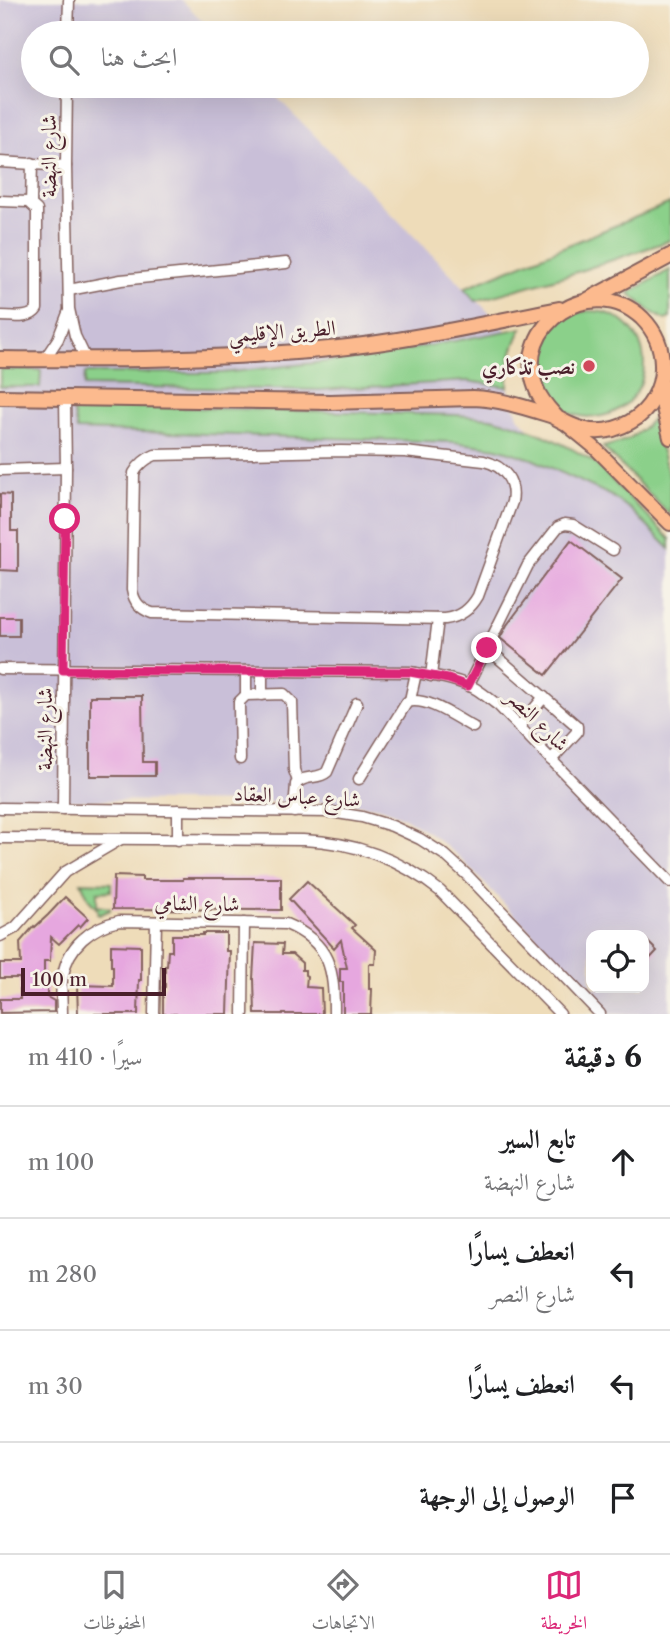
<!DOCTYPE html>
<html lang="ar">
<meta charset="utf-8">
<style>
:root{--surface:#fff;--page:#f2f2f2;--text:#202124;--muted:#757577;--line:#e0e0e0;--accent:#db2777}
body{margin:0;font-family:"Libre Caslon Text",Amiri,serif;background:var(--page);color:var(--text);direction:rtl}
.controls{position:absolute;right:21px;bottom:21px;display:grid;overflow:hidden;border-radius:14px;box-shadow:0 7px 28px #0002}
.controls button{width:63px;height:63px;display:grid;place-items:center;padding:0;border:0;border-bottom:2px solid var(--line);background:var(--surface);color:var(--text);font:35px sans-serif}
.scale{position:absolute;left:21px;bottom:18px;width:145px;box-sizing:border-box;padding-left:7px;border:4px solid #4a1f2b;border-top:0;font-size:19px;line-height:24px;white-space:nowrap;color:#4a1f2b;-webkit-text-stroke:5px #f7f3e8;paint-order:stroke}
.stop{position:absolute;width:21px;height:21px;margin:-16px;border:5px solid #db2777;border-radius:50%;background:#fff}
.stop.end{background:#db2777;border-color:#fff;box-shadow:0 2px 7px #0008}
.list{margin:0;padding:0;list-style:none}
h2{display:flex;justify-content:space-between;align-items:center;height:91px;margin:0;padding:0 28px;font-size:30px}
h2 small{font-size:23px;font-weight:400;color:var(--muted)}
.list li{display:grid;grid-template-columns:46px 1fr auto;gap:21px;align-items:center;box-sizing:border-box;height:112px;padding:0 28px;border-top:2px solid var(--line)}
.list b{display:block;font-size:26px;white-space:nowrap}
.list p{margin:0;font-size:23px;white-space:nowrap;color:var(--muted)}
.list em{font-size:23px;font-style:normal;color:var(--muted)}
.icon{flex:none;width:38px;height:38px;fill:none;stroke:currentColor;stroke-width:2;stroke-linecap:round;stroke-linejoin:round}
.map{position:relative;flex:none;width:670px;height:1014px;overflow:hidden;direction:ltr}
.search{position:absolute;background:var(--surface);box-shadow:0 7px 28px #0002;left:21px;right:21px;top:21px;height:77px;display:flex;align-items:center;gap:18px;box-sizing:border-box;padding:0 24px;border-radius:38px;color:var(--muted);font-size:26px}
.sheet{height:539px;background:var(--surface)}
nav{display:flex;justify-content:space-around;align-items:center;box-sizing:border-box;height:98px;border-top:2px solid var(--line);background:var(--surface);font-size:19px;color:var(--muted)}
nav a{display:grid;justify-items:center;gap:4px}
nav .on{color:var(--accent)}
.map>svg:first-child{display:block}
.industrial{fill:#c9bfd8;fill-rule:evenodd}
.green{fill:#8bd08a;stroke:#6a785a;stroke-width:2}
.building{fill:#e6a7df}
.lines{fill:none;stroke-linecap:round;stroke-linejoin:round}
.minor-casing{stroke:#83615d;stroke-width:13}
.major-casing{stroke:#83615d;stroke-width:16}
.highway-casing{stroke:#83615d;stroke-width:18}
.minor{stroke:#fff;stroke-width:10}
.major{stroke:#fcba8e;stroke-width:12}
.highway{stroke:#fcba8e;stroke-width:14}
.route{stroke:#db2777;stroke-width:9}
.poi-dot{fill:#d1495b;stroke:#f7f3e8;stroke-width:2.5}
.labels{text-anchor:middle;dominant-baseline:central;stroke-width:6;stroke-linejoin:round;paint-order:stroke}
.street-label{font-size:21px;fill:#4a1f2b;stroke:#f7f3e8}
.poi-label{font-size:21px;font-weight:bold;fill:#4a1f2b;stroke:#f7f3e8;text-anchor:end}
</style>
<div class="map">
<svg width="670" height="1014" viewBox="0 0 670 1014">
<rect width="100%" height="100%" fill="#f7f3e8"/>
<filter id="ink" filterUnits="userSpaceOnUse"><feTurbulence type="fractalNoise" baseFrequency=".0143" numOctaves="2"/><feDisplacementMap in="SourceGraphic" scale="14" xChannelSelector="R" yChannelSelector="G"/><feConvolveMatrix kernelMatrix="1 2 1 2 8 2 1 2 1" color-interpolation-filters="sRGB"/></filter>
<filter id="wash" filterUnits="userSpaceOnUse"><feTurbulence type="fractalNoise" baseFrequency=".00686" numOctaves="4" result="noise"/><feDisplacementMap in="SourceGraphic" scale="28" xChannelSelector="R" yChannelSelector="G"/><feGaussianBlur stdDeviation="1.57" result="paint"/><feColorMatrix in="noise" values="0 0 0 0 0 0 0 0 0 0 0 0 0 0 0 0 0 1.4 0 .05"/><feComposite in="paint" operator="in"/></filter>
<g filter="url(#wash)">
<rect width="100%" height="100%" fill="#eedcb9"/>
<!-- industrial -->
<path class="industrial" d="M0,0H182L214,33H33V86H266L510,334L505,363L510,397L519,418L531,430L542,437L592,465L670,538V1014H610L458,856L428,832L403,817L381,808L345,803L0,799ZM591,935H644V988H591Z"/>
<!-- green -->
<g class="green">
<polygon points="670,203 670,240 663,243 571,274 476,301 464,288"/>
<polygon points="670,270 670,318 665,320 650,311 629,293"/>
<circle cx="591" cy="364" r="53"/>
<path d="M522,328C511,349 508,364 508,387L467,381L320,390L84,386L85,373H222L370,357Z"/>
<polygon points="0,369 41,370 40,387 0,387"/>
<polygon points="84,405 457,415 491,418 518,425 548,437 572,449 594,462 670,539 670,549 630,509 610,495 532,459 497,448 453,442 77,430 73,411"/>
<path d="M652,419L670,479V515L603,447C625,442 638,436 652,419Z"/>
<polygon points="81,882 111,883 111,891 97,892 97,906 110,908 110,910 99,915 97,913 98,910 89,900"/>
</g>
<g id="blocks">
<!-- building -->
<g class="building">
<polygon points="0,494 11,495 11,531 18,531 18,571 0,570"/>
<polygon points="571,540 622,579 546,675 500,638 507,625"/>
<rect x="0" y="617" width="19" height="19"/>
<polygon points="90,696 142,696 143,762 155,762 155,776 90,776"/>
<polygon points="114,876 142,877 142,880 183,880 183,878 281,878 281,910 113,909"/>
<polygon points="307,881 355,925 352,928 376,950 375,964 369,964 369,989 372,989 371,1014 343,1014 343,982 340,982 340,968 347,968 341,940 334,948 289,899"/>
<polygon points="65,897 88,918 80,927 78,925 59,944 51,937 50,961 44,961 44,982 47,982 47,997 54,1001 54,1012 0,1013 0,999 20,999 20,979 19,978 0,978 0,963 21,963 20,942 34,926 35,927 48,915"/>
<polygon points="203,933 226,933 226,951 230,951 228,1014 163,1014 163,987 165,987 165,966 167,966 168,951 172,951 172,935 203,935"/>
<polygon points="644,938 657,951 644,965"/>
<polygon points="255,943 283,944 282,954 292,954 302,963 302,970 305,970 305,975 307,976 306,987 321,988 322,1014 255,1014 254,979 253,979"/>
<polygon points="111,945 141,946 141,980 139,980 138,1014 78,1014 77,985 113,986 113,966 111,966"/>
</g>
</g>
</g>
<g filter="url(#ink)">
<use href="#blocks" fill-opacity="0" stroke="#83615d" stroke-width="2"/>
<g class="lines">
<!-- minor casing -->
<g class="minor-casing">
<g id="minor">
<polyline points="68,33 69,0"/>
<polyline points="67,86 66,166 69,309 75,336 86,359"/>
<polyline points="0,162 66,166"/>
<path d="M0,201L28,202L37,210V309C30,320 12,316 0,316"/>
<polyline points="31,204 32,163"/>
<polyline points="69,290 121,280 286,263"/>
<polyline points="44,360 58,339 68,313"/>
<path d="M341,451L405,452L484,461C504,466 516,481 512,502L478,596C470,610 460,617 445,619L152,613C140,609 134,602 132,590L134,473C139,464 145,459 155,455Z"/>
<polyline points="0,470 66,468"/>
<polyline points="487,648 577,726 577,732 551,760"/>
<path d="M0,669L410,672C432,676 456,678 476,689C484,694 492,701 499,706L670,882"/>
<polyline points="431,676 438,619"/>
<polyline points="468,686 528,565 558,527 565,524 573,525 613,550"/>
<polyline points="246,695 246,671"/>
<polyline points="262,695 262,671"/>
<polyline points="410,700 416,673"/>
<polyline points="519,727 544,697"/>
<polyline points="240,759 239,706 239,702 246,695 284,694 292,702 294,770 298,781"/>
<path d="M359,779L407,702C427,696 456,718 473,727"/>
<polyline points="0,808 331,812 362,817 392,826 420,839 445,855 467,875 600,1014"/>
<polyline points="63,809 66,468 65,398"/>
<path d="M294,812L296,784C305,774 318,780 327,772L357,703"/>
<path d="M0,838L303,840C355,842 400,859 440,891L560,1014"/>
<polyline points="178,840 178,810"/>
<polyline points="0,936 15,928 65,872 121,839"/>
<path d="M62,1014C62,1001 60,988 63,975C68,946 91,927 119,921L286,924C331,943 334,970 334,1014"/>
<polyline points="154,1014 156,922"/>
<polyline points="243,1014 244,923"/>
</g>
</g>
<!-- major casing -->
<g class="major-casing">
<g id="major">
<polyline points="661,383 663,408 670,438"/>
<polyline points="567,425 594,447 670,524"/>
</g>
</g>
<!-- highway casing -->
<g class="highway-casing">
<g id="highway">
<polyline points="588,300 670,256"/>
<path d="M0,359C110,360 220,360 329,349C407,341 483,324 559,309"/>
<path d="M0,397L330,402L473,398C500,399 524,407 550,415C560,419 568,425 579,428C596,434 614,431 630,422C650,411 663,388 662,365C662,347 655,331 642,318C592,271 512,325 536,388C540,400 549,409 557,418"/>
</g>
</g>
<!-- minor -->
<use href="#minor" class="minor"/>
<!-- major -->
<use href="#major" class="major"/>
<!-- highway -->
<use href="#highway" class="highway"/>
</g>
</g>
<g class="lines" filter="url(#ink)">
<!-- route -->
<polyline class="route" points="65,519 63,670 410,672 448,679 468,686 487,648"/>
</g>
<!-- markers -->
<circle class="poi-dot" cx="589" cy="366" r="7"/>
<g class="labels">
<!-- street labels -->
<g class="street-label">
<text transform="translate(48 156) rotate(-90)">شارع النهضة</text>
<text transform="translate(282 331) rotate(-4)">الطريق الإقليمي</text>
<text transform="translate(538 720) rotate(45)">شارع النصر</text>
<text transform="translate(44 729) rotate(-90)">شارع النهضة</text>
<text transform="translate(297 796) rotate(3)">شارع عباس العقاد</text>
<text transform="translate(197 903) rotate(1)">شارع الشامي</text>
</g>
<!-- poi labels -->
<g class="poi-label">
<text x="575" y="366">نصب تذكاري</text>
</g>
</g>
</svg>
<div class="controls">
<button><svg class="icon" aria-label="locate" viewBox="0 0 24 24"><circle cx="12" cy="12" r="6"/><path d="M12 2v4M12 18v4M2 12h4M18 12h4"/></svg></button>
</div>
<div class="scale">100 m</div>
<div class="stop" style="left:65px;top:519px"></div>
<div class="stop end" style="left:487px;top:648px"></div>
<div class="search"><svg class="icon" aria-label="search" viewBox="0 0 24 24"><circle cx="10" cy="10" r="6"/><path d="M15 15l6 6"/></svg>ابحث هنا</div>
</div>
<section class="sheet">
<h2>6 دقيقة<small>سيرًا · 410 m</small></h2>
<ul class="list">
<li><svg class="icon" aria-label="ahead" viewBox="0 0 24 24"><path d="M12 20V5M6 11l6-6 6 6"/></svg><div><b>تابع السير</b><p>شارع النهضة</p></div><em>100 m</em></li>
<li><svg class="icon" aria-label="left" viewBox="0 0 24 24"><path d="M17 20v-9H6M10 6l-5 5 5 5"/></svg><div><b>انعطف يسارًا</b><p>شارع النصر</p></div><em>280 m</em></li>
<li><svg class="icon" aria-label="left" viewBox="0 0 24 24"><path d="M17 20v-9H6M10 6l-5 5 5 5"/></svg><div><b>انعطف يسارًا</b></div><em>30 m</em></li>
<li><svg class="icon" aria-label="arrive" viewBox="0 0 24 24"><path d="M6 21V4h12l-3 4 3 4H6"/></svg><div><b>الوصول إلى الوجهة</b></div></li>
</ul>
</section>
<nav>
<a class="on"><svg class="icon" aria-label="map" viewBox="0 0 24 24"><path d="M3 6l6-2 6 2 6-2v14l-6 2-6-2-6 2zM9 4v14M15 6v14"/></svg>الخريطة</a>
<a><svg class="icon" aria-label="directions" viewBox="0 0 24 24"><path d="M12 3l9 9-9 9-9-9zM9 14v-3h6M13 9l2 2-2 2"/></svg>الاتجاهات</a>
<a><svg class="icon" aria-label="saved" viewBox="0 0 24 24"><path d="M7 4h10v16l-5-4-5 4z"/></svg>المحفوظات</a>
</nav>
